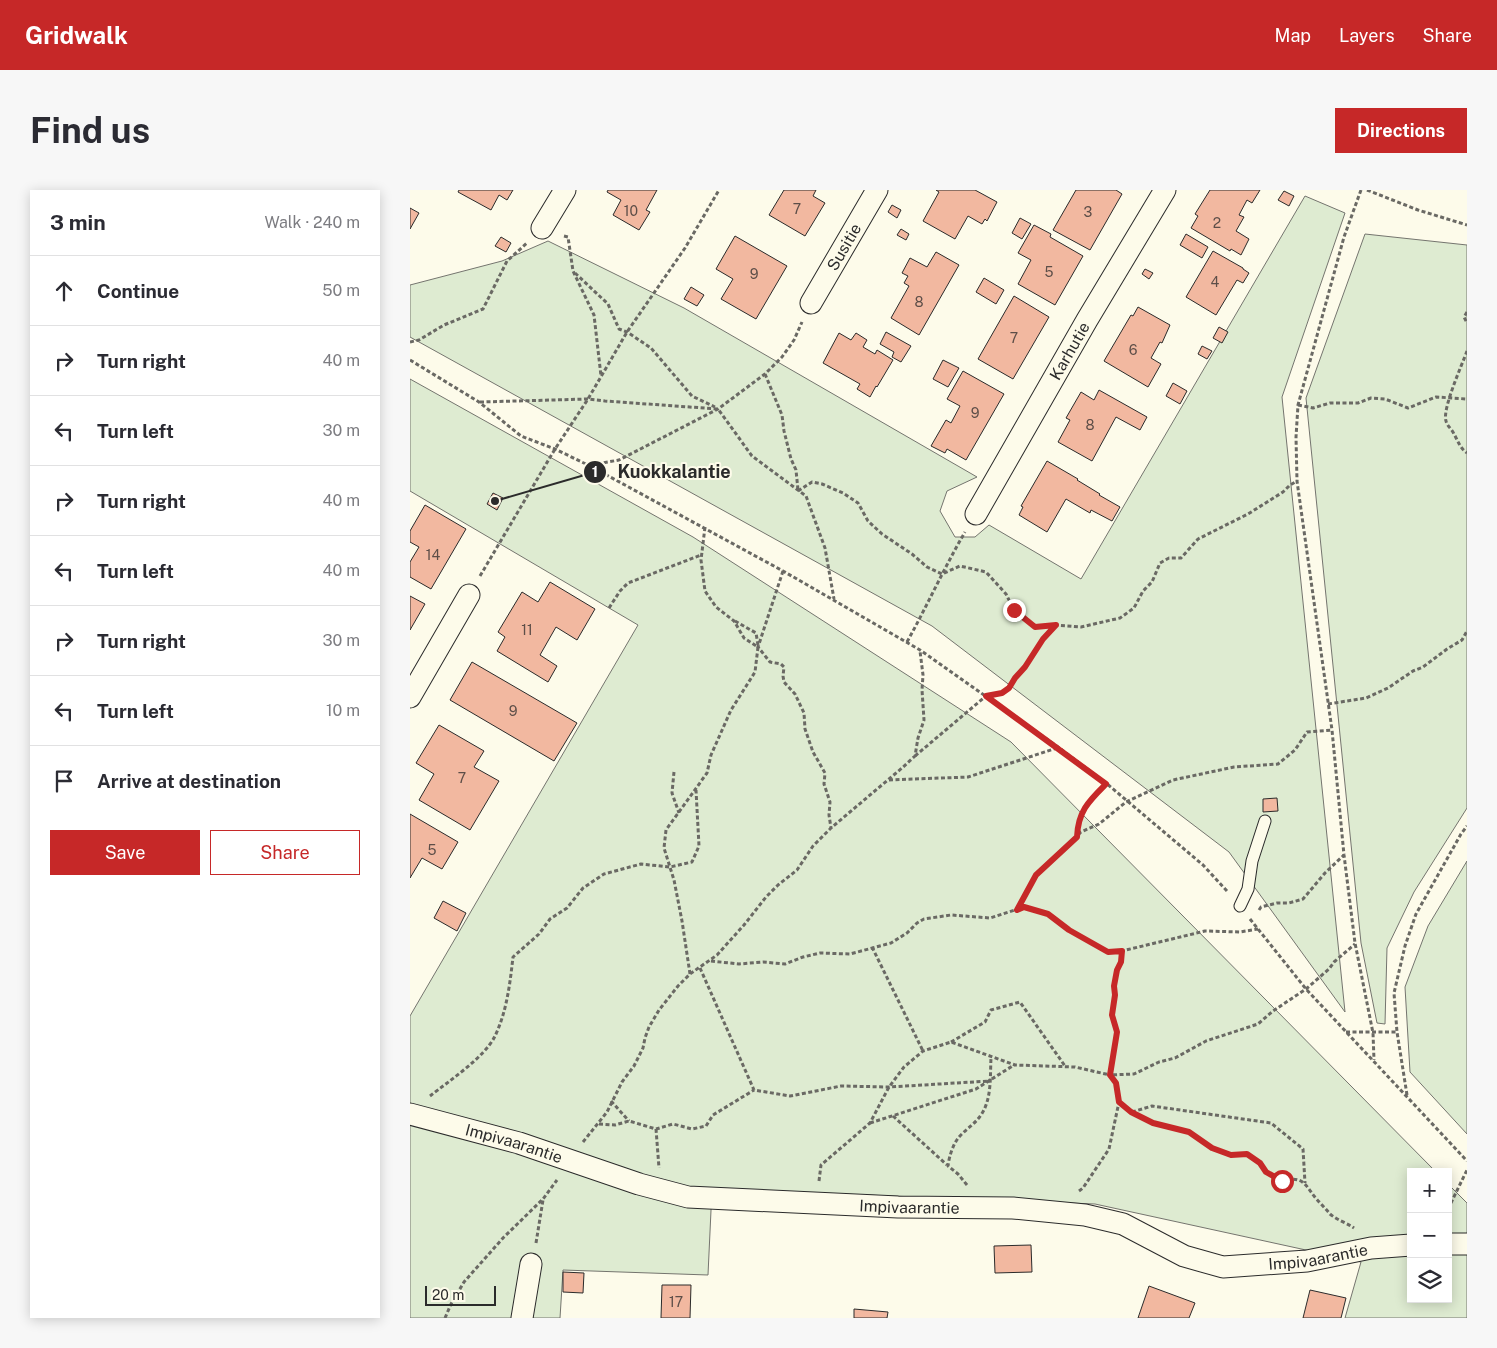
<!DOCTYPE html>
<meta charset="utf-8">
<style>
:root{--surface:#fff;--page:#f7f7f7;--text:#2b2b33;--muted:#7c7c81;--line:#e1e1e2;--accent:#c62828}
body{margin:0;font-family:"Public Sans",sans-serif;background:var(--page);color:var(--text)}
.controls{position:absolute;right:15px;bottom:15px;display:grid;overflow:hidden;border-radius:0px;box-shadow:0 2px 12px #0003}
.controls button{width:45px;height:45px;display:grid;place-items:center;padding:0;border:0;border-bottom:1px solid var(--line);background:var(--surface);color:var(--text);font:25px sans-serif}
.scale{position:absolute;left:15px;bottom:12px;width:71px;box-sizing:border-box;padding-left:5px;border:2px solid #2b2b2b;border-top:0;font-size:14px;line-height:18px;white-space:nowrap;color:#2b2b2b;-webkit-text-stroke:4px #fdfbea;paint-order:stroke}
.stop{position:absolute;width:15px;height:15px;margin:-11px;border:4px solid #c62828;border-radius:50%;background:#fff}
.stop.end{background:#c62828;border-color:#fff;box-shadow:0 1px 5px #0008}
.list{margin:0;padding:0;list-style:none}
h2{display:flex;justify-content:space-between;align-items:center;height:65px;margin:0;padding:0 20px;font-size:21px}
h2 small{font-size:16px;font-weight:400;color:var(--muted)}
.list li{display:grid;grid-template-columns:32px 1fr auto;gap:15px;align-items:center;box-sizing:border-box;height:70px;padding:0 20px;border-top:1px solid var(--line)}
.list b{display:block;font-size:19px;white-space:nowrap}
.list em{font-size:16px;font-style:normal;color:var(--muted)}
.actions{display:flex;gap:10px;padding:15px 20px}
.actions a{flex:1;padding:11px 0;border:1px solid var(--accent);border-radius:0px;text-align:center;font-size:18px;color:var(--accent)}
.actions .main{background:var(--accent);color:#fff}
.icon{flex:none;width:28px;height:28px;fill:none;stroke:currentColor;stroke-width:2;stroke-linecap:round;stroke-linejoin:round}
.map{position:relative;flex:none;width:1057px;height:1128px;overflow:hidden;border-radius:0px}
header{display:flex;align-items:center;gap:30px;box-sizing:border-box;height:70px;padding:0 25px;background:var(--accent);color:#fff}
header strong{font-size:24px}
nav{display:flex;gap:28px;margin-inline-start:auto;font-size:18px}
.intro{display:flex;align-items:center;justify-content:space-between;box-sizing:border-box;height:120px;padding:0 30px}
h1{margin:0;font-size:35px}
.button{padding:12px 22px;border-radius:0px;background:var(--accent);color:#fff;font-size:18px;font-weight:700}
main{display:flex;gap:30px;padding:0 30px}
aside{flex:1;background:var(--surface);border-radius:0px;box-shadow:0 2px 12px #0003}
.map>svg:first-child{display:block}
.green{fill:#deebd1;stroke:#74746e}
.building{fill:#f2b8a0;stroke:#2b2b2b}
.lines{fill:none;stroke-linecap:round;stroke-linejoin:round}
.lane-casing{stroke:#2b2b2b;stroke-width:13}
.street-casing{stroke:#2b2b2b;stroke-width:23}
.path{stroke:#6a6964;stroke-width:3;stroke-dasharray:4 2.5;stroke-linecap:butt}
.lane{stroke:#fdfbea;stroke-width:11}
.street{stroke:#fdfbea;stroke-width:21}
.route{stroke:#c62828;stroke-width:6}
.labels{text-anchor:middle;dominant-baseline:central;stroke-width:4;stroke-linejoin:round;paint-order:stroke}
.number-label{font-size:14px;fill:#5d4e48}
.street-label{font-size:16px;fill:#2b2b2b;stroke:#fdfbea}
.leader{fill:none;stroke:#2b2b2b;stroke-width:2}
.callout-dot{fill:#2b2b2b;stroke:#fdfbea;stroke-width:2}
.mark-label{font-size:15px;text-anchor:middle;font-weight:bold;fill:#fff}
.callout-label{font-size:18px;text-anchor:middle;font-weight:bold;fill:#2b2b2b;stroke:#fdfbea;stroke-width:4;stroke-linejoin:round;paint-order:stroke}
</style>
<header>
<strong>Gridwalk</strong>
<nav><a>Map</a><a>Layers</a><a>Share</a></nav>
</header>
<div class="intro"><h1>Find us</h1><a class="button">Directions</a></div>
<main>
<aside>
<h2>3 min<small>Walk · 240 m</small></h2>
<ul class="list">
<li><svg class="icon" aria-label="ahead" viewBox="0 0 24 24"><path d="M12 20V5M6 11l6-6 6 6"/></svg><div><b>Continue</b></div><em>50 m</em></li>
<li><svg class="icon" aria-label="right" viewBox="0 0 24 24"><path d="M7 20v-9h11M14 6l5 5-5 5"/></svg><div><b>Turn right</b></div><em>40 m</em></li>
<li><svg class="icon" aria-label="left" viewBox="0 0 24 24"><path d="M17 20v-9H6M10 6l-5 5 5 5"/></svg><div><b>Turn left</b></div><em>30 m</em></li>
<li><svg class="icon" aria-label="right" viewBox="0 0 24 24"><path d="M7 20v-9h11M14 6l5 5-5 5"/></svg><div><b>Turn right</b></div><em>40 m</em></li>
<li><svg class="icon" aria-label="left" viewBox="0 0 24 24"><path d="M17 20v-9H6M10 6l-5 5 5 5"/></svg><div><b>Turn left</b></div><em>40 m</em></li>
<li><svg class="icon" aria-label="right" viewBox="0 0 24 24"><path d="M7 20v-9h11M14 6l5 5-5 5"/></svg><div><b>Turn right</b></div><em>30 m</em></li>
<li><svg class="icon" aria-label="left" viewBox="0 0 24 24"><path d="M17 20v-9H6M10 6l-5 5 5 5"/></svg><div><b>Turn left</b></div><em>10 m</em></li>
<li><svg class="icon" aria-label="arrive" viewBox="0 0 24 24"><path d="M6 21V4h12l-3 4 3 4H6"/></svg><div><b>Arrive at destination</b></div></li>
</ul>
<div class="actions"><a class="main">Save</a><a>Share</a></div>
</aside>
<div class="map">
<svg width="1057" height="1128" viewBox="0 0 1057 1128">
<rect width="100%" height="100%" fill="#fdfbea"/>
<!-- green -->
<g class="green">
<polygon points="895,6 935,23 872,207 935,822 819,662 522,436 0,147 0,95 92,71 138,51 274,118 567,287 537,301 530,321 545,347 565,347 579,335 671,389"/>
<polygon points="955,44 1057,55 1057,618 1004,702 977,758 975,834 967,833 951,753 896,208"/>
<polygon points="0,189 283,347 601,552 1026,982 1001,982 1001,1109 1038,1109 1038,994 1057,1013 1057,1128 935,1128 951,1072 685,1014 302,999 298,1085 153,1080 150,1128 0,1128 0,826 228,435 0,301"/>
<polygon points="1057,671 1057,944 1000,882 995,797 1018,736"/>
</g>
<!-- building -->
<g class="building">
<polygon points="49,0 103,0 97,10 89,5 81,20 48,2"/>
<polygon points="198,0 247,0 236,20 240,22 229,40 203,25 211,10 197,2"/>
<polygon points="374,0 406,0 403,6 415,13 395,46 359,25"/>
<polygon points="526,0 565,0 587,12 577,31 575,29 572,34 558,26 545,49 513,31 529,2"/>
<polygon points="666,0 706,0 712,4 680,60 643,40"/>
<polygon points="800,0 850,0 842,13 837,10 829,25 834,27 826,41 839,49 831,65 821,59 820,61 781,38 788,26 785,24"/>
<polygon points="874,1 884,6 879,16 868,10"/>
<polygon points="482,15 491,20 487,28 478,22"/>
<polygon points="0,18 9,23 0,39"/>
<polygon points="610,28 621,34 612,49 602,43"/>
<polygon points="624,35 641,44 640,47 673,66 645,115 608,94 621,70 608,63"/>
<polygon points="491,39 499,44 496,50 487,45"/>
<polygon points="776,44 798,57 792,68 770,55"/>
<polygon points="325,46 377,76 346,129 311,109 323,89 306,79"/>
<polygon points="91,47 101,53 96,62 85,56"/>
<polygon points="803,61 833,78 833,79 839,83 833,93 827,90 806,125 776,107"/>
<polygon points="526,62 549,75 509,145 481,128 499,96 494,93 498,86 492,83 500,68 517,77"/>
<polygon points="735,79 743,83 739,89 732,84"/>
<polygon points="574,88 594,100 586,114 566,102"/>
<polygon points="281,97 294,105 287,116 274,109"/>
<polygon points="604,106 639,127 603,189 568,169"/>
<polygon points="728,117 760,135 752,153 750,152 741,168 751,174 738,197 694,171 721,125 723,126"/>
<polygon points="809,137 818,142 812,153 803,148"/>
<polygon points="476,142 501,156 491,172 482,167 484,162 470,154"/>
<polygon points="429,143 441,150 446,143 457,150 453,157 465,164 467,160 483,170 467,197 466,196 460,207 447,199 450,194 413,173"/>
<polygon points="792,156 802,161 797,169 788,164"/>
<polygon points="533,170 549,178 538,197 523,189"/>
<polygon points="553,181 594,204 556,270 537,259 535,263 521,256 536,230 541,233 550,216 537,209"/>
<polygon points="763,193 777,201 770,214 756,206"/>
<polygon points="689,200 737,227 730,240 706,227 682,271 648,252 660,230 656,228 671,202 684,210"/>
<polygon points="637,271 668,289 667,290 690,304 689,305 710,317 702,331 681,320 680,323 656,309 637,342 609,325 613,317 611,316"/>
<polygon points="83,303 93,308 87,320 77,314"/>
<polygon points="15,315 56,339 21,399 0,387 0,372 9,357 0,352 0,341"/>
<polygon points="140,392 185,419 167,450 146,437 130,465 147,476 138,492 87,461 95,447 88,442 112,402 128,412"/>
<polygon points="0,406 15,414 0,440"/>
<polygon points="62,472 167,533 144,571 40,510"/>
<polygon points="29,535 74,561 64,577 89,591 60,640 9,610 24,584 6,573"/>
<polygon points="867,608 868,621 853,622 853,609"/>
<polygon points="0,624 48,652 32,679 12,668 0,688"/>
<polygon points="33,711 56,723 47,741 24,728"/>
<polygon points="621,1055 622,1082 585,1083 584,1056"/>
<polygon points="153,1082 174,1083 173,1103 153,1102"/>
<polygon points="252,1095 281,1095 280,1128 251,1128"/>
<polygon points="739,1096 785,1113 779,1128 728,1128"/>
<polygon points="900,1100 936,1108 931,1128 893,1128"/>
<polygon points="444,1119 478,1122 477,1128 444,1128"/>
</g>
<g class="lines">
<!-- lane casing -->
<g class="lane-casing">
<polyline id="lane" points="830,716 838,699 842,671 855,631"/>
</g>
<!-- street casing -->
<g class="street-casing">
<g id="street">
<polyline points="132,38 155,0"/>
<path id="s1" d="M401,113L467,0"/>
<path id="s2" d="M566,324L677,130L755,0"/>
<polyline points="0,507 59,405"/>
<path id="s3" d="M0,924L109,953L229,994L278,1007L488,1017L603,1018L675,1025L713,1034L774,1066L813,1077L897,1071L961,1058L1001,1055"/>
<polyline points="1038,1054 1057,1054"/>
<polyline points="112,1128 121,1074"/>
</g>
</g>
<!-- path -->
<g class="path">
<polyline points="951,0 934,47 888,215 886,247 887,291 922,540 934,665 945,753 963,843 964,870"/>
<polyline points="957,0 1008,20 1057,35"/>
<polyline points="154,46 158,47 163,81 184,125 191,186"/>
<polyline points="165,83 198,114 209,139 217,142 241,158 282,206 305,217"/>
<polyline points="1057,122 1054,127 1057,133"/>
<polyline points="0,152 9,150 34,135 73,119 97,71 117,53"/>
<path d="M1057,161C1052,175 1032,219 1036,231C1037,236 1042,239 1044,244C1048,251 1050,258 1057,263"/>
<polyline points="0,170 69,212 111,246 145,259 180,276 373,381 510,460 648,557 696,593 793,675 817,701"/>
<polyline points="355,184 372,225 374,241 381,269 386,280 388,300"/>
<polyline points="70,212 178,209 195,211 308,219 342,266 396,306 415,358 424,409"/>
<polyline points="888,215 903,218 920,213 948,213 961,208 975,209 998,218 1026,207 1057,209"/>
<polyline points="181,275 209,270 308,219 355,184 372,167 384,150 392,132"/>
<polyline points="388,301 402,292 412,294 433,303 448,313 458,331 472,344 502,364 517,377 532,384 550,376 576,382 596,404 604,420 625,437 646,435"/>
<polyline points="373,381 348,457 360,472 371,474 374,477 373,486 374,492 385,504 394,523 395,539 403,562 415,583 414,594 420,612 419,625 421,638"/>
<polyline points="70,386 145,259 178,209 217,142 275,58 309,0"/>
<polyline points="199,418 210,401 218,393 291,365"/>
<polyline points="325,431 346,443 348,455"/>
<path d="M497,452C517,416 534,378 555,342"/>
<polyline points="918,514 956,508 978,498 1003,481 1013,477 1037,459 1052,450 1057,441"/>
<polyline points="505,566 576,506 592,503 599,497 605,488 615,477 633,449 646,435 671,437 710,428 724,418 733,401 742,392 750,373 759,368 771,368 788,349 838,324 873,302 880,295 887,291"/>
<polyline points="264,582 262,603 269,623"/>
<polyline points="479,590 558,587 647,558"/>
<path d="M667,646C668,621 680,611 696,593"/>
<polyline points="607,719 626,685 671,642 689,634 716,612 763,590 824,577 868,574 885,560 897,542 922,540"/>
<polyline points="849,720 851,717 867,713 879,713 893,709 915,683 934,665"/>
<polyline points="840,729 896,799 1057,971"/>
<polyline points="462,757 513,861"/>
<polyline points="712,761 711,773 707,780 704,796 705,805 702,825 707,843 700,885 724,884 749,872 765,868 796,851 848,834 863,821 896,799 919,779 924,772 945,754"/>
<polyline points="301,771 329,774 353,772 375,774 393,767 410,763 440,764 481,753 497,743 507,733 514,729 541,725 580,728 614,717 638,724 659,740 698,762 712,761 795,741 830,742 848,739"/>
<polyline points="290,778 344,900 380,906 431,896 479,897 580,891"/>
<polyline points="280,784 272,731 264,690 254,658 256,640 297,583 301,565 321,520 345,482 348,457 334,448 324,431 306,417 295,401 291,370 295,337"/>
<polyline points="936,842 987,842"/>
<polyline points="541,852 575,832 581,820 610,812 655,876"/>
<polyline points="997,905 987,842 984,803 995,756 1006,724 1051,644 1057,636"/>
<path d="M20,906C39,891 75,867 85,846C97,821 100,793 103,767L129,744L140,729L157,718L173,698L194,684L231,674L260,677L282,672L289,656L286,600"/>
<polyline points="201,911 219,931"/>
<polyline points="722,922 742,916 861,933 893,959 895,993"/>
<polyline points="483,926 537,975"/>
<polyline points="460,933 566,899 604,875"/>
<polyline points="189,934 205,935 219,931 246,939 263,934 282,939 296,936 303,925 344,900"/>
<polyline points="246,939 249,978"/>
<polyline points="173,952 197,922 212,892 224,876 233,858 235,848 239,837 249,820 268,796 280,784 307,765 334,735 356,707 368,695 387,680 403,656 421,638 492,578 505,566 508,548 514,530 512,500 513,485 510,461"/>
<path d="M409,991L411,975L460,933L479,897L494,877L513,861L541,852L605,875L665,877L700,885L705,893L709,912L721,922L743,933L779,942L801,958L821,965L837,964L850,973L856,982L872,991C891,986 894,992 904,1006C909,1012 915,1018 920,1024C927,1030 937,1033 944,1038"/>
<path d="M557,995L548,984L538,976C539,967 543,954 549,947C556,939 565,934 571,925C582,909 580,886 581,868"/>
<polyline points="669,1001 673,998 699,959 709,912"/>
<polyline points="1038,1019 1057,980"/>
<polyline points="126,1053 133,1010"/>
<polyline points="35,1128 41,1114 54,1092 93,1048 133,1009 147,990"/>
</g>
<!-- lane -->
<use href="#lane" class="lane"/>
<!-- street -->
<use href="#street" class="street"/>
</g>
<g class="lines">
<!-- route -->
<path class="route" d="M604,420L625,437L646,435L633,449L615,477L605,488L599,498L592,503L576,506L696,594C679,611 668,621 667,647L626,685L607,720L614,717L638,724L659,740L698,762L712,761L711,772L707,780L704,796L705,805L702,825L707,842L700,885L706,893L709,912L721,922L743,933L779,942L802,958L821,965L837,964L850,973L856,982L872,991"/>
</g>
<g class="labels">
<!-- number labels -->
<g class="number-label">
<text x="387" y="19">7</text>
<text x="221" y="21">10</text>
<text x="678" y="22">3</text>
<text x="807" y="33">2</text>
<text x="639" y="82">5</text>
<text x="344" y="84">9</text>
<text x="805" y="92">4</text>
<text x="509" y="112">8</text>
<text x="604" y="148">7</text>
<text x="723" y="160">6</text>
<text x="565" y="223">9</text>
<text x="680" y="235">8</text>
<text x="23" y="365">14</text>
<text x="117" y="440">11</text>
<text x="103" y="521">9</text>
<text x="52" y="588">7</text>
<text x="22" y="660">5</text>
<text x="266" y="1112">17</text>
</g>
<!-- street labels -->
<g class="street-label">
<text stroke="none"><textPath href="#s1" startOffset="65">Susitie</textPath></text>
<text stroke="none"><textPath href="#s2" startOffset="188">Karhutie</textPath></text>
<text stroke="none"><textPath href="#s3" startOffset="108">Impivaarantie</textPath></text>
<text stroke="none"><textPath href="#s3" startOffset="512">Impivaarantie</textPath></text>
<text stroke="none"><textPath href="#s3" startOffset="932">Impivaarantie</textPath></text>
</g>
</g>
<!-- callouts -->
<path class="leader" d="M85 311L185 282"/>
<g class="callout-dot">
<circle cx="85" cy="311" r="5"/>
<circle cx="185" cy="282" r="12"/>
</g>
<g class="mark-label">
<text x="185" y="287">1</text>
</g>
<g class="callout-label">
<text x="264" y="288">Kuokkalantie</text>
</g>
</svg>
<div class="controls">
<button>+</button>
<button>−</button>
<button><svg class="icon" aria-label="layers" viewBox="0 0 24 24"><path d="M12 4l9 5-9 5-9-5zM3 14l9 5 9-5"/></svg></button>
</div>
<div class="scale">20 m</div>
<div class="stop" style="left:872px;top:991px"></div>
<div class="stop end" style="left:604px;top:420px"></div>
</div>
</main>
